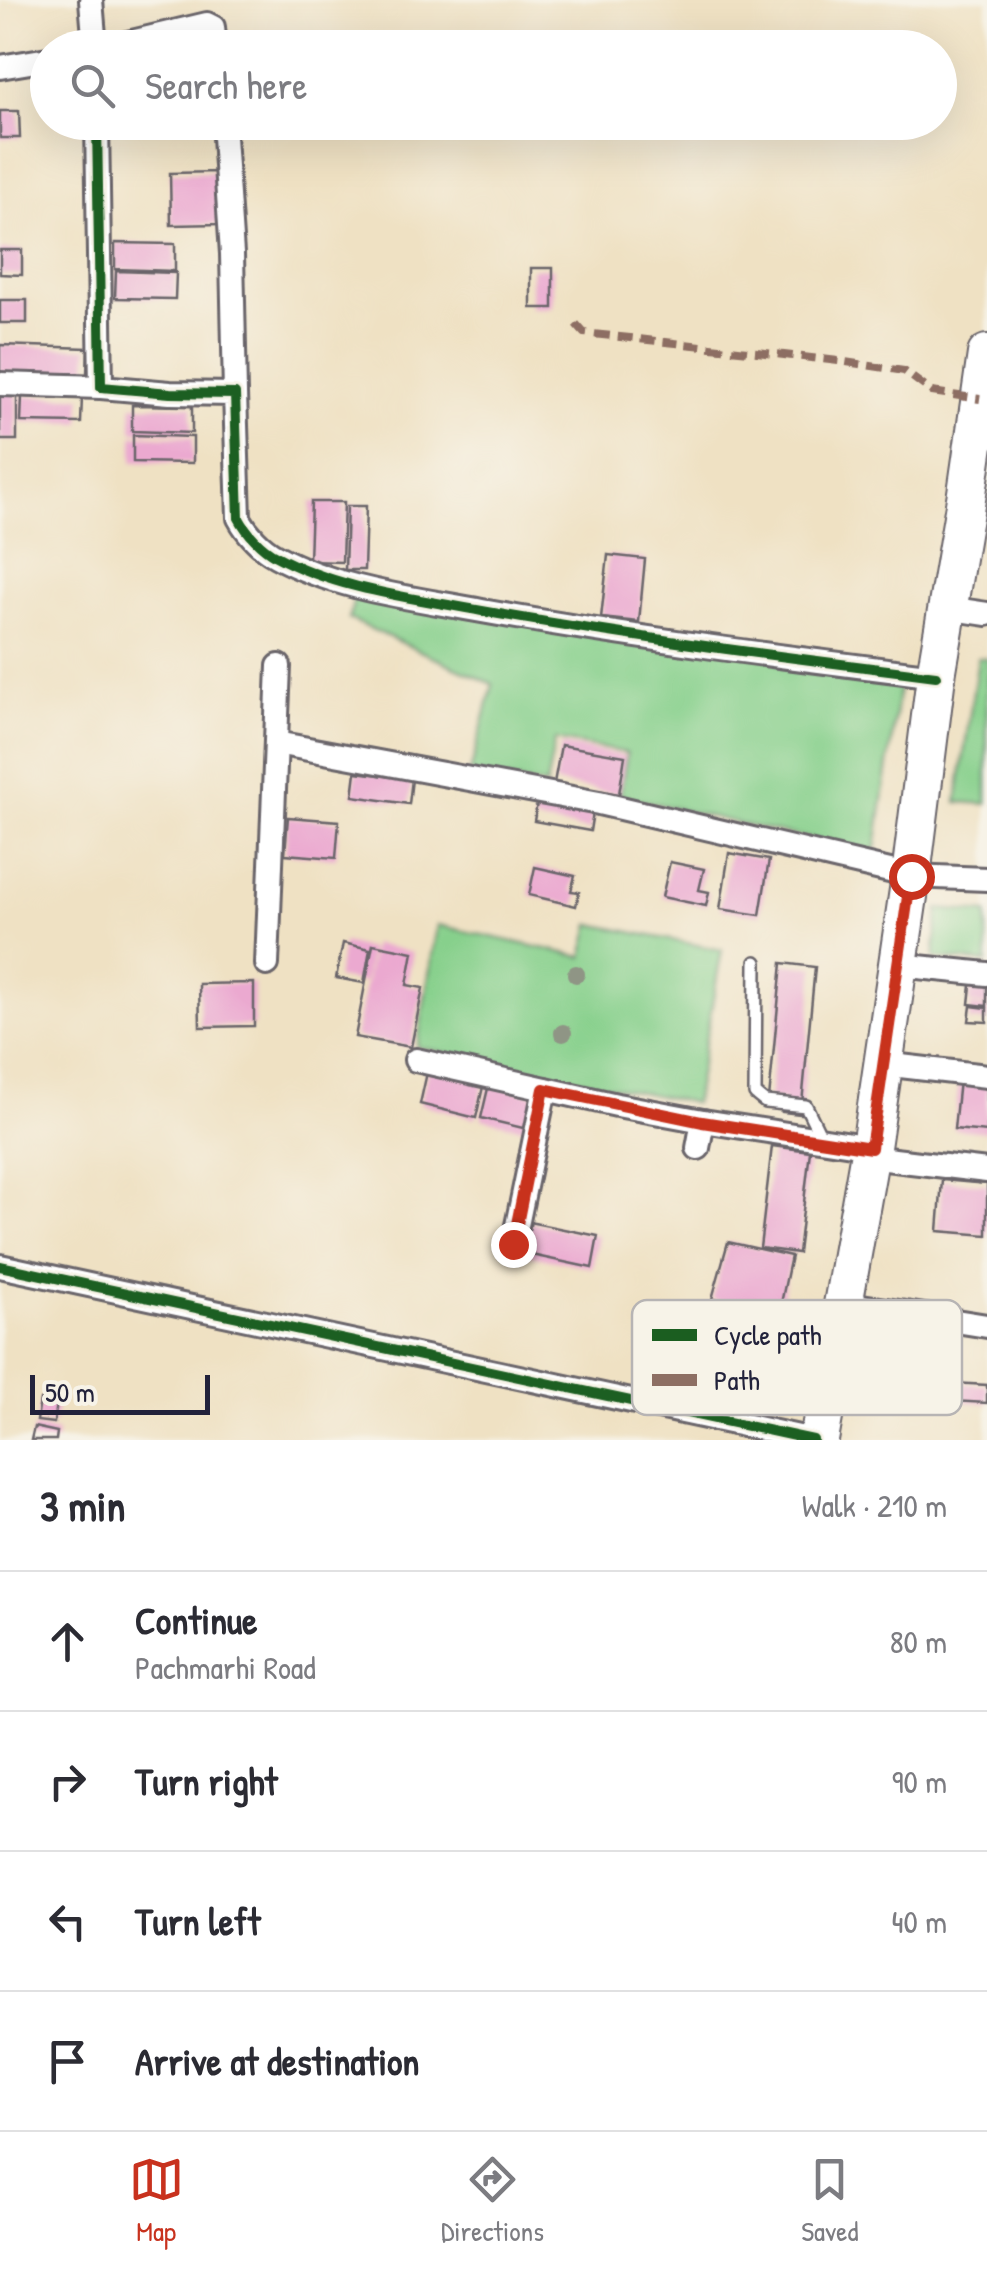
<!DOCTYPE html>
<meta charset="utf-8">
<style>
:root{--surface:#fff;--page:#f2f2f3;--text:#2b2b33;--muted:#7c7c81;--line:#e1e1e2;--accent:#c8321e}
body{margin:0;font-family:"Patrick Hand",sans-serif;background:var(--page);color:var(--text)}
.scale{position:absolute;left:30px;bottom:25px;width:180px;box-sizing:border-box;padding-left:10px;border:5px solid #22223b;border-top:0;font-size:28px;line-height:35px;white-space:nowrap;color:#22223b;-webkit-text-stroke:8px #f7f3e8;paint-order:stroke}
.stop{position:absolute;width:30px;height:30px;margin:-22px;border:8px solid #c8321e;border-radius:50%;background:#fff}
.stop.end{background:#c8321e;border-color:#fff;box-shadow:0 2px 10px #0008}
.list{margin:0;padding:0;list-style:none}
h2{display:flex;justify-content:space-between;align-items:center;height:130px;margin:0;padding:0 40px;font-size:42px}
h2 small{font-size:32px;font-weight:400;color:var(--muted)}
.list li{display:grid;grid-template-columns:65px 1fr auto;gap:30px;align-items:center;box-sizing:border-box;height:140px;padding:0 40px;border-top:2px solid var(--line)}
.list b{display:block;font-size:38px;white-space:nowrap}
.list p{margin:0;font-size:32px;white-space:nowrap;color:var(--muted)}
.list em{font-size:32px;font-style:normal;color:var(--muted)}
.icon{flex:none;width:55px;height:55px;fill:none;stroke:currentColor;stroke-width:2;stroke-linecap:round;stroke-linejoin:round}
.map{position:relative;flex:none;width:987px;height:1440px;overflow:hidden}
.search{position:absolute;background:var(--surface);box-shadow:0 10px 40px #0002;left:30px;right:30px;top:30px;height:110px;display:flex;align-items:center;gap:25px;box-sizing:border-box;padding:0 35px;border-radius:55px;color:var(--muted);font-size:38px}
.sheet{height:690px;background:var(--surface)}
nav{display:flex;justify-content:space-around;align-items:center;box-sizing:border-box;height:140px;border-top:2px solid var(--line);background:var(--surface);font-size:28px;color:var(--muted)}
nav a{display:grid;justify-items:center;gap:5px}
nav .on{color:var(--accent)}
.map>svg:first-child{display:block}
.green{fill:#87d08c;stroke:#547964;stroke-width:2.5}
.building{fill:#eba9d0}
.lines{fill:none;stroke-linecap:round;stroke-linejoin:round}
.service-casing{stroke:#6a656b;stroke-width:16}
.minor-casing{stroke:#6a656b;stroke-width:28}
.primary-casing{stroke:#6a656b;stroke-width:42}
.service{stroke:#fff;stroke-width:11}
.minor{stroke:#fff;stroke-width:22}
.primary{stroke:#fff;stroke-width:38}
.quiet{stroke:#8d6e63;stroke-width:8;stroke-dasharray:15 8;stroke-linecap:butt}
.cycleway-casing{stroke:#f7f3e8;stroke-width:16}
.cycleway{stroke:#1b5e20;stroke-width:10}
.tree{fill:#8f9585}
.route{stroke:#c8321e;stroke-width:12}
.key{fill:#f7f3e8;stroke:#b7b4b4;stroke-width:2.5}
.key-label{font-size:28px;fill:#22223b}
</style>
<div class="map">
<svg width="987" height="1440" viewBox="0 0 987 1440">
<rect width="100%" height="100%" fill="#f7f3e8"/>
<filter id="ink" filterUnits="userSpaceOnUse"><feTurbulence type="fractalNoise" baseFrequency=".01" numOctaves="2"/><feDisplacementMap in="SourceGraphic" scale="20" xChannelSelector="R" yChannelSelector="G"/><feConvolveMatrix kernelMatrix="1 2 1 2 8 2 1 2 1" color-interpolation-filters="sRGB"/></filter>
<filter id="wash" filterUnits="userSpaceOnUse"><feTurbulence type="fractalNoise" baseFrequency=".0048" numOctaves="4" result="noise"/><feDisplacementMap in="SourceGraphic" scale="40" xChannelSelector="R" yChannelSelector="G"/><feGaussianBlur stdDeviation="2.25" result="paint"/><feColorMatrix in="noise" values="0 0 0 0 0 0 0 0 0 0 0 0 0 0 0 0 0 1.4 0 .05"/><feComposite in="paint" operator="in"/></filter>
<g filter="url(#wash)">
<rect width="100%" height="100%" fill="#efe1c3"/>
<!-- green -->
<g class="green">
<polygon points="356,591 901,675 876,848 870,851 758,828 620,795 627,753 555,740 546,786 470,773 493,684 349,619"/>
<polygon points="978,658 987,658 987,804 957,802"/>
<polygon points="939,909 987,913 987,963 934,958"/>
<polygon points="591,924 722,950 694,1103 417,1047 437,925 583,957"/>
</g>
<g id="blocks">
<!-- building -->
<g class="building">
<polygon points="0,111 19,111 20,138 0,138"/>
<polygon points="219,172 221,224 171,225 170,173"/>
<polygon points="115,243 175,244 175,271 115,269"/>
<polygon points="0,250 22,250 22,275 0,274"/>
<rect x="531" y="268" width="22" height="40"/>
<polygon points="116,271 176,273 175,299 115,298"/>
<rect x="0" y="300" width="27" height="23"/>
<polygon points="0,345 88,348 87,374 0,372"/>
<polygon points="0,389 17,390 17,440 0,440"/>
<polygon points="22,396 82,397 81,423 21,422"/>
<polygon points="132,405 192,406 192,433 132,431"/>
<polygon points="133,435 193,437 193,463 133,462"/>
<polygon points="311,502 344,502 342,562 309,561"/>
<polygon points="347,506 366,506 364,570 345,570"/>
<polygon points="608,555 645,559 639,622 601,618"/>
<polygon points="561,745 625,756 619,794 554,783"/>
<polygon points="356,772 412,779 409,804 353,796"/>
<polygon points="537,803 593,812 590,831 534,821"/>
<polygon points="288,817 339,821 336,858 285,854"/>
<polygon points="729,853 769,860 760,915 720,909"/>
<polygon points="670,862 704,869 699,890 709,892 706,906 662,897"/>
<polygon points="535,867 575,876 571,891 579,892 576,906 529,895"/>
<polygon points="343,943 370,949 364,983 336,978"/>
<polygon points="373,944 413,952 407,985 423,988 411,1047 355,1037"/>
<polygon points="782,963 815,967 801,1114 782,1112 783,1100 769,1099"/>
<polygon points="972,976 987,978 987,1006 969,1004"/>
<polygon points="254,983 254,1026 200,1027 199,984"/>
<polygon points="971,1006 987,1008 987,1022 969,1021"/>
<polygon points="428,1068 484,1082 476,1118 420,1104"/>
<polygon points="959,1080 987,1083 987,1132 954,1129"/>
<polygon points="489,1084 535,1095 527,1129 481,1118"/>
<polygon points="772,1146 810,1151 798,1253 760,1248"/>
<polygon points="942,1180 987,1184 987,1235 938,1231"/>
<polygon points="529,1222 598,1236 592,1268 522,1253"/>
<polygon points="728,1242 791,1256 779,1313 712,1299"/>
<polygon points="900,1380 987,1385 987,1403 899,1398"/>
<polygon points="40,1400 57,1403 54,1423 37,1421"/>
<polygon points="34,1427 57,1432 56,1440 31,1440"/>
</g>
</g>
</g>
<g filter="url(#ink)">
<use href="#blocks" fill-opacity="0" stroke="#6a656b" stroke-width="2.5"/>
<g class="lines">
<!-- service casing -->
<g class="service-casing">
<polyline id="service" points="756,962 755,1094 765,1102 806,1106 821,1137"/>
</g>
<!-- minor casing -->
<g class="minor-casing">
<g id="minor">
<polyline points="91,0 95,48"/>
<polyline points="106,48 207,24 213,27 215,48"/>
<polyline points="0,67 48,59"/>
<path d="M97,122L101,387L170,393L235,394L239,518C247,533 261,548 276,556C338,590 414,598 482,611C633,638 784,657 936,676"/>
<polyline points="223,122 232,254 235,394"/>
<polyline points="0,384 101,387"/>
<polyline points="947,608 987,614"/>
<polyline points="276,743 599,803 911,876 987,879"/>
<polyline points="267,964 279,666"/>
<polyline points="898,965 987,974"/>
<polyline points="416,1060 617,1105 703,1121 871,1147"/>
<polyline points="883,1064 987,1076"/>
<polyline points="698,1148 703,1121"/>
<polyline points="869,1157 987,1171"/>
<polyline points="513,1245 545,1089"/>
<polyline points="0,1266 813,1440"/>
<polyline points="843,1303 987,1326"/>
</g>
</g>
<!-- primary casing -->
<g class="primary-casing">
<polyline id="primary" points="819,1440 871,1147 911,876 936,676 967,493 987,354"/>
</g>
<!-- service -->
<use href="#service" class="service"/>
<!-- minor -->
<use href="#minor" class="minor"/>
<!-- primary -->
<use href="#primary" class="primary"/>
<!-- quiet -->
<polyline class="quiet" points="576,324 584,333 839,361 904,371 932,392 980,399"/>
<!-- cycleway casing -->
<g class="cycleway-casing">
<g id="cycleway">
<path d="M97,122L101,387L170,393L235,394L239,518C247,533 261,548 276,556C338,590 414,598 482,611C633,638 784,657 936,676"/>
<polyline points="0,1266 813,1440"/>
</g>
</g>
<!-- cycleway -->
<use href="#cycleway" class="cycleway"/>
</g>
<!-- trees -->
<g class="tree">
<circle cx="576" cy="974" r="9"/>
<circle cx="563" cy="1033" r="9"/>
</g>
</g>
<g class="lines" filter="url(#ink)">
<!-- route -->
<polyline class="route" points="513,1244 544,1089 702,1122 871,1148 911,876"/>
</g>
<!-- legend -->
<rect x="632" y="1300" width="330" height="115" rx="15" class="key"/>
<rect x="652" y="1329" width="45" height="12" fill="#1b5e20"/>
<rect x="652" y="1374" width="45" height="12" fill="#8d6e63"/>
<g class="key-label">
<text x="714" y="1345">Cycle path</text>
<text x="714" y="1390">Path</text>
</g>
</svg>
<div class="scale">50 m</div>
<div class="stop" style="left:911px;top:876px"></div>
<div class="stop end" style="left:513px;top:1244px"></div>
<div class="search"><svg class="icon" aria-label="search" viewBox="0 0 24 24"><circle cx="10" cy="10" r="6"/><path d="M15 15l6 6"/></svg>Search here</div>
</div>
<section class="sheet">
<h2>3 min<small>Walk · 210 m</small></h2>
<ul class="list">
<li><svg class="icon" aria-label="ahead" viewBox="0 0 24 24"><path d="M12 20V5M6 11l6-6 6 6"/></svg><div><b>Continue</b><p>Pachmarhi Road</p></div><em>80 m</em></li>
<li><svg class="icon" aria-label="right" viewBox="0 0 24 24"><path d="M7 20v-9h11M14 6l5 5-5 5"/></svg><div><b>Turn right</b></div><em>90 m</em></li>
<li><svg class="icon" aria-label="left" viewBox="0 0 24 24"><path d="M17 20v-9H6M10 6l-5 5 5 5"/></svg><div><b>Turn left</b></div><em>40 m</em></li>
<li><svg class="icon" aria-label="arrive" viewBox="0 0 24 24"><path d="M6 21V4h12l-3 4 3 4H6"/></svg><div><b>Arrive at destination</b></div></li>
</ul>
</section>
<nav>
<a class="on"><svg class="icon" aria-label="map" viewBox="0 0 24 24"><path d="M3 6l6-2 6 2 6-2v14l-6 2-6-2-6 2zM9 4v14M15 6v14"/></svg>Map</a>
<a><svg class="icon" aria-label="directions" viewBox="0 0 24 24"><path d="M12 3l9 9-9 9-9-9zM9 14v-3h6M13 9l2 2-2 2"/></svg>Directions</a>
<a><svg class="icon" aria-label="saved" viewBox="0 0 24 24"><path d="M7 4h10v16l-5-4-5 4z"/></svg>Saved</a>
</nav>
